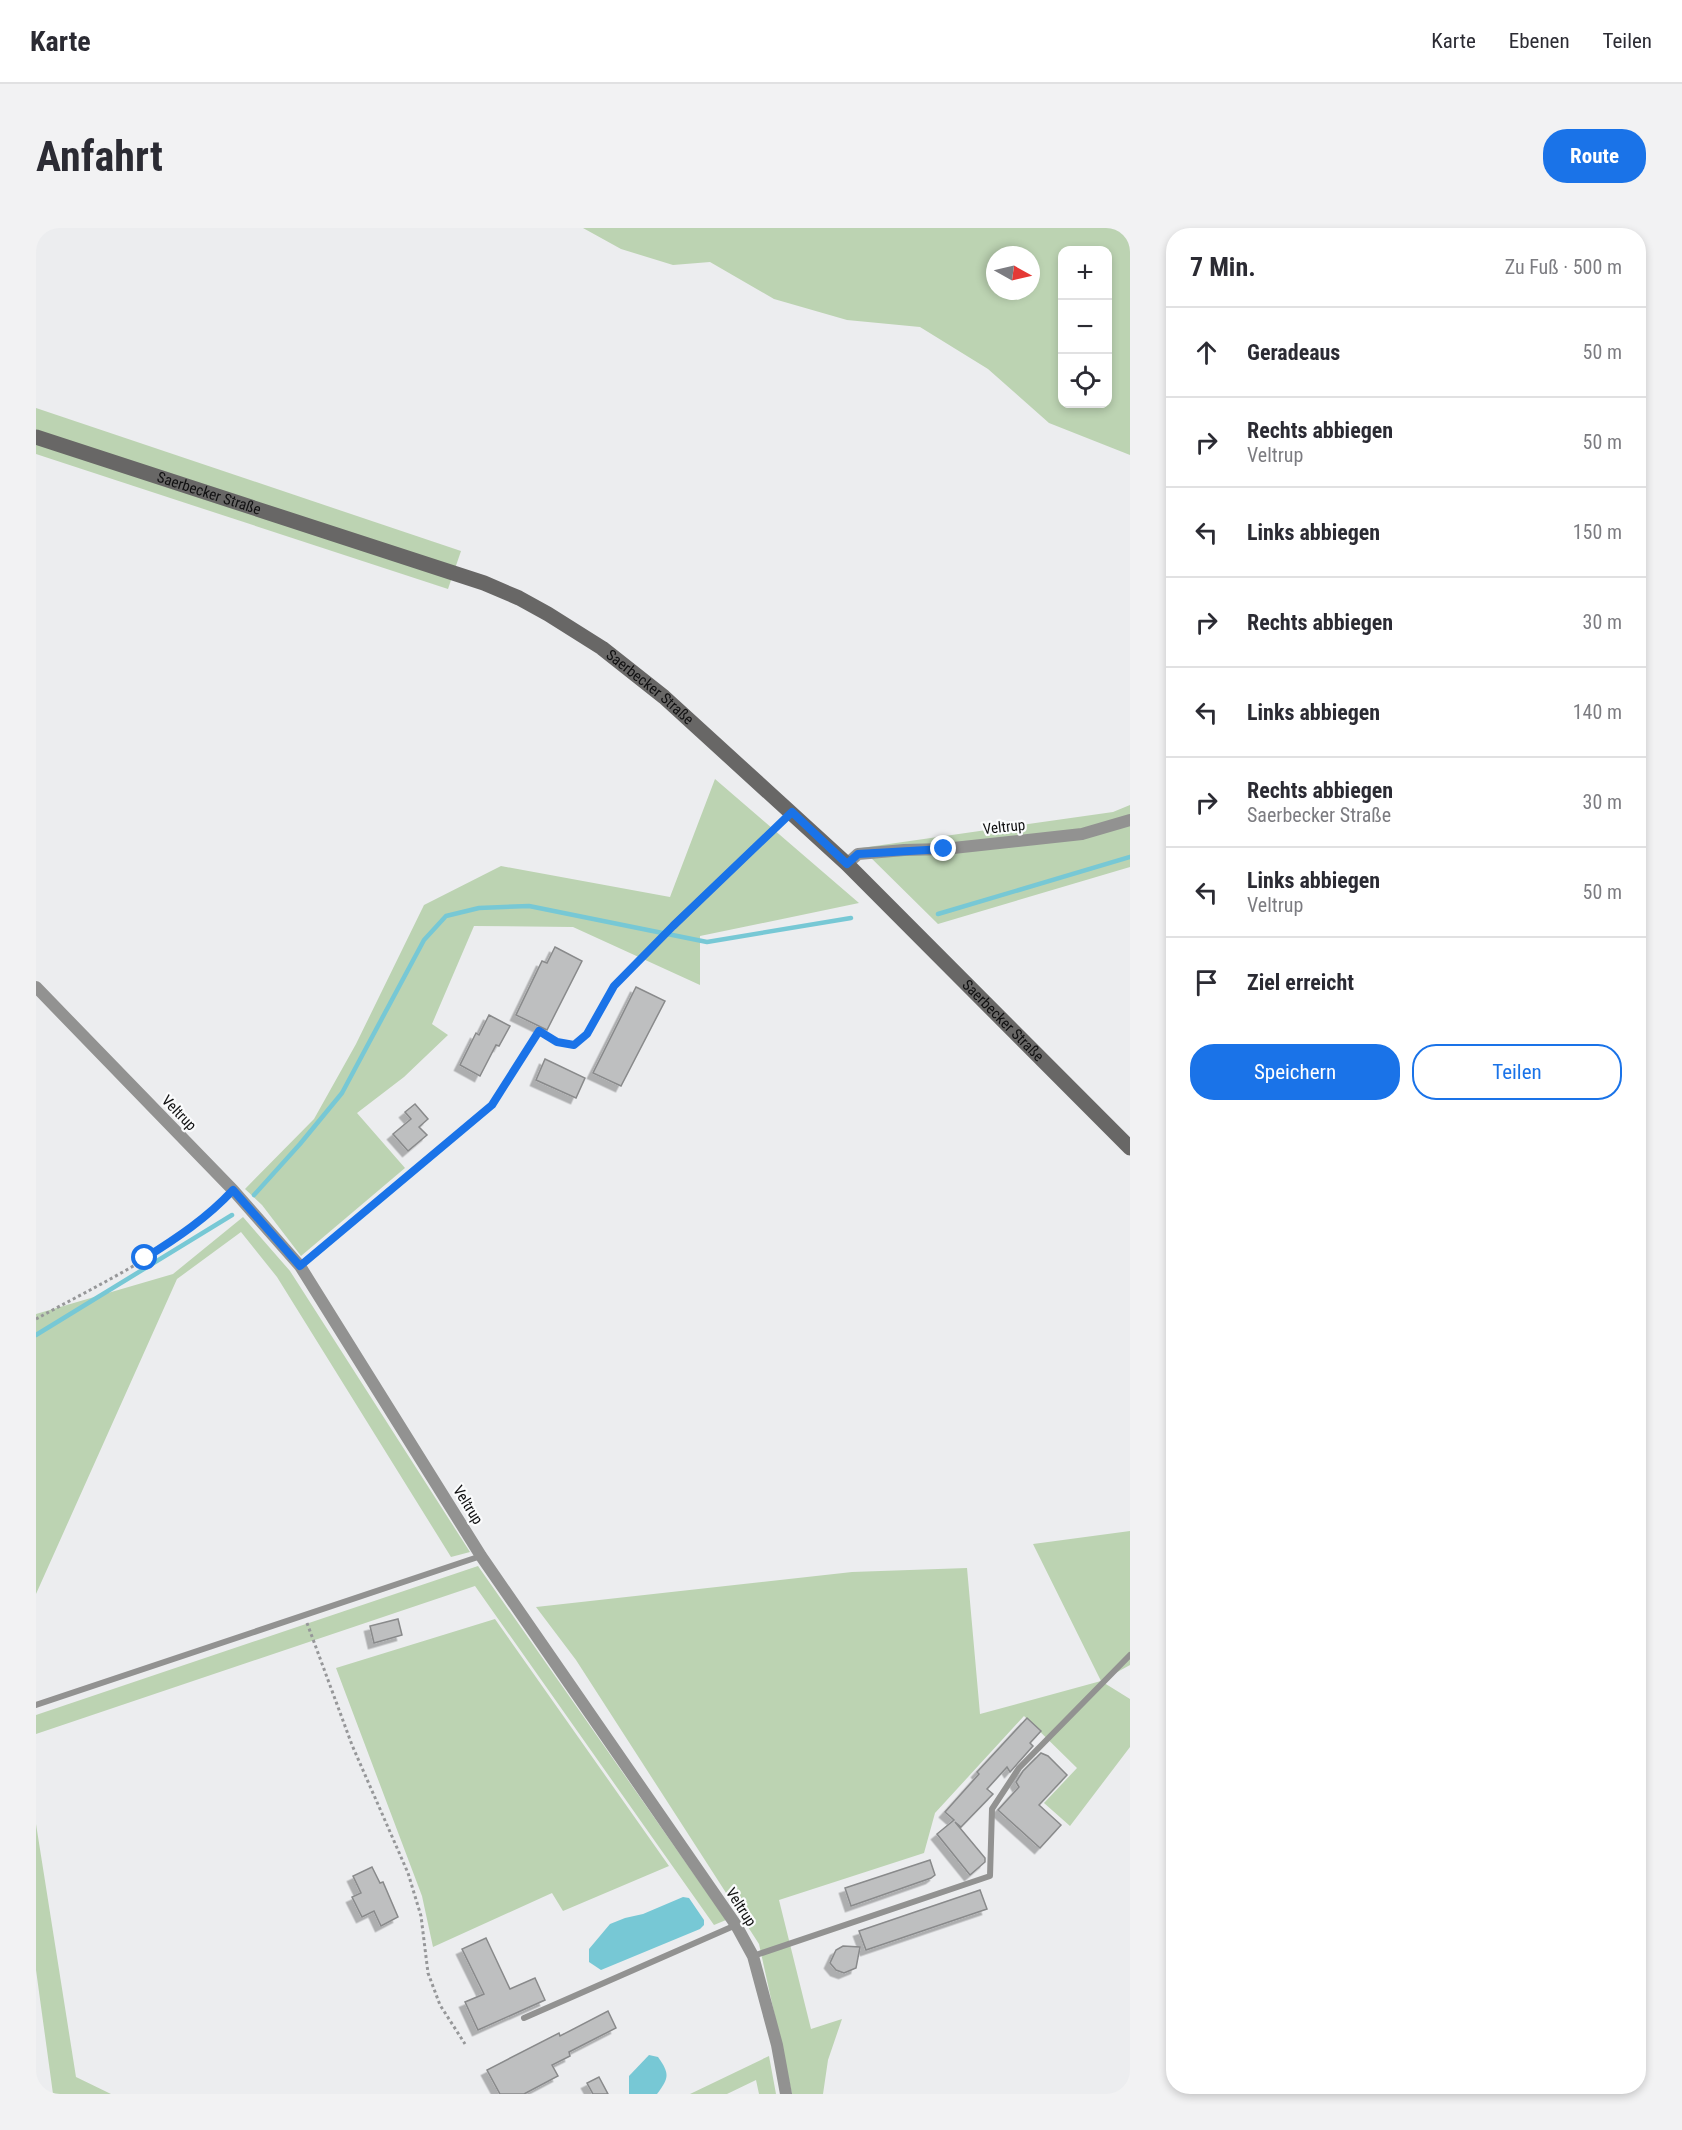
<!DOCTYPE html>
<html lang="de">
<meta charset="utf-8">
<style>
:root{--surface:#fff;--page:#f2f2f3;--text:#2b2b33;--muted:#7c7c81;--line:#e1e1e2;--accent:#1a73e8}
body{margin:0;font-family:"Roboto Condensed",sans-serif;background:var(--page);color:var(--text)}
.controls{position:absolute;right:18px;top:18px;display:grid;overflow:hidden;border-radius:12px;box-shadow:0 3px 9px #0003}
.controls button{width:54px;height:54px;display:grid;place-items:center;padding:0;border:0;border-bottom:2px solid var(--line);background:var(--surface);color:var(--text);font:30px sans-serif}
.compass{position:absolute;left:950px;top:18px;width:54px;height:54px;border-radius:50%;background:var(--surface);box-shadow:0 3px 9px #0003;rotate:98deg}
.stop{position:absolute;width:18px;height:18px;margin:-14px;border:4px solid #1a73e8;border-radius:50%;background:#fff}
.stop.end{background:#1a73e8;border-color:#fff;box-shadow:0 2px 6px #0008}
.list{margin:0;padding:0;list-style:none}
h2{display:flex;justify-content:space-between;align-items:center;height:78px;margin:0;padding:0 24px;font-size:26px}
h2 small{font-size:20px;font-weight:400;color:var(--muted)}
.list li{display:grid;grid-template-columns:39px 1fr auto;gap:18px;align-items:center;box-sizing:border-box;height:90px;padding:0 24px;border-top:2px solid var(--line)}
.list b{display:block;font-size:22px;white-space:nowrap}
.list p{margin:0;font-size:20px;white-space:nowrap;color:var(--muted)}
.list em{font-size:20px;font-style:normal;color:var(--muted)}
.actions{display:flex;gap:12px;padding:18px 24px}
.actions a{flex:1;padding:14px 0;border:2px solid var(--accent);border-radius:24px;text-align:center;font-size:21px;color:var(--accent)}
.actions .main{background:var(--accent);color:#fff}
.icon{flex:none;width:33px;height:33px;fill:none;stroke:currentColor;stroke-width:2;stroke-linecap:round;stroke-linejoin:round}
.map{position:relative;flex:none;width:1094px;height:1866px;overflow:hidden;border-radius:24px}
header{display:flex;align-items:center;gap:36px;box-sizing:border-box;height:84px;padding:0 30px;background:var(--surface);border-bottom:2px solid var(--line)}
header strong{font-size:28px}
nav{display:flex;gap:33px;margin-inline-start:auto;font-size:21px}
.intro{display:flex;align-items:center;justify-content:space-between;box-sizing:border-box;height:144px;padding:0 36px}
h1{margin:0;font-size:42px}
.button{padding:15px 27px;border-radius:24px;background:var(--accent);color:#fff;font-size:21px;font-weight:700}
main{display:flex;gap:36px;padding:0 36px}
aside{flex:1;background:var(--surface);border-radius:24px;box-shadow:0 3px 9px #0003}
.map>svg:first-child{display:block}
.green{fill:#bcd3b2;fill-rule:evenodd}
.water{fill:#77c8d5}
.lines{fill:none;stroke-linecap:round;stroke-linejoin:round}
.stream{stroke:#77c8d5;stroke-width:4.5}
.building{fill:#bebfc0;stroke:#898a8b;stroke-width:1.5;filter:url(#shadow)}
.path{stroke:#969799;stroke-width:3;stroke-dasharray:3 3;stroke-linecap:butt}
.lane{stroke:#929291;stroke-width:6}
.street{stroke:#929291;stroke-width:12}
.secondary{stroke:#686766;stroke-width:15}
.route{stroke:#1a73e8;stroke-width:8}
.labels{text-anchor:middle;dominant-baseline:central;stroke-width:4.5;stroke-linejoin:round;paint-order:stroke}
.street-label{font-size:15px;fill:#101011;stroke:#fafbfc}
</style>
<header>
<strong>Karte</strong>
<nav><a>Karte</a><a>Ebenen</a><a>Teilen</a></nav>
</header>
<div class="intro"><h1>Anfahrt</h1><a class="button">Route</a></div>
<main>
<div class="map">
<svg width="1094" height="1866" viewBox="0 0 1094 1866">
<defs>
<filter id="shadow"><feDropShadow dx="-5.5" dy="5.5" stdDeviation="0" flood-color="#0004"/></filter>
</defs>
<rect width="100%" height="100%" fill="#ecedef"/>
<!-- green -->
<g class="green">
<path d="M547,0H1094V227L1013,195L952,141L884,99L811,92L738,71L674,34L637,37L585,21ZM1026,22H1072V176H1026ZM959,27H995V63H959Z"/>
<polygon points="0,180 425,323 412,361 0,226"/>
<polygon points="679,551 823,675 664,708 664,757 537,699 438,698 396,796 412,807 368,849 321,885 369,940 265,1028 226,977 209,961 278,891 320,816 388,677 465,638 634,669"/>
<polygon points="1094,577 1094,639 902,696 825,620 1077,584"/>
<polygon points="207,989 254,1043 434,1324 415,1329 241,1049 205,1004 141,1051 0,1366 0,1086 137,1046"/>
<polygon points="1094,1303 1094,1437 1065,1453 1094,1471 1094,1519 1034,1598 1008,1575 1041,1540 988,1488 899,1585 888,1625 743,1672 775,1801 806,1791 792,1832 787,1866 756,1866 723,1716 540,1432 500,1379 816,1344 931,1340 944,1486 1065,1453 997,1316"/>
<polygon points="442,1338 690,1692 678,1697 439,1358 0,1506 0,1487"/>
<polygon points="459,1391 633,1638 527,1683 516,1665 397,1719 386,1668 300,1440"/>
<polygon points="0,1596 40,1849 75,1866 17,1866 0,1742"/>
<polygon points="733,1828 740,1866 723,1866 720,1852 691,1866 654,1866"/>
</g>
<!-- water -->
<g class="water">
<polygon points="647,1669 653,1670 668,1692 668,1697 664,1701 565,1742 553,1734 553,1721 574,1696 589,1690 607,1686"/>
<path d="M613,1827L622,1829C634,1846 633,1850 621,1866H593V1848Z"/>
</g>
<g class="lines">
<!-- stream -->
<g class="stream">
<polyline points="902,686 1094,629"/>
<polyline points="218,967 264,916 306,865 388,712 410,688 443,680 493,678 671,714 815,690"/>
<polyline points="0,1107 196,987"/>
</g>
</g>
<!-- building -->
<g class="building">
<polygon points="519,719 546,733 511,802 480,787 506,733 511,735"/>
<polygon points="600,759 629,773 585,858 557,845"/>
<polygon points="453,787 474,798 463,818 460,817 444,848 424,837 440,805 443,807"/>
<polygon points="509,831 549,850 540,870 500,852"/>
<polygon points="379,876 392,891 383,899 391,907 372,923 357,906 375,891 369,884"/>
<polygon points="362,1391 366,1407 338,1415 334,1398"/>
<polygon points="991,1490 1005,1503 994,1515 997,1518 974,1544 971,1539 951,1561 957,1566 925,1599 919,1594 949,1630 949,1634 934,1647 901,1606 918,1592 909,1584 943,1546 941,1544"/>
<polygon points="1005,1525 1012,1528 1031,1547 1003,1577 1025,1597 1004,1620 962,1582 983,1559 980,1554 987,1543"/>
<polygon points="894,1632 899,1647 895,1650 815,1678 809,1660"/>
<polygon points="336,1639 344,1655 347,1654 362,1689 345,1698 338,1683 326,1689 316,1669 325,1665 317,1648"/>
<polygon points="944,1662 951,1681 830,1722 823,1703"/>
<polygon points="450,1710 474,1761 499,1750 509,1772 442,1802 429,1774 448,1766 426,1721"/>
<polygon points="807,1718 824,1719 820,1740 808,1745 800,1742 794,1735 800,1722"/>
<polygon points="572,1783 580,1800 533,1824 534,1828 516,1837 522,1848 488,1866 464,1866 451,1842 523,1805 524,1808"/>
<polygon points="563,1849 572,1866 557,1866 551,1855"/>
</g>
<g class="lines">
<!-- path -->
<g class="path">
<path d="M0,1091C60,1058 143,1019 190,970"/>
<polyline points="271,1395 316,1517 372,1645 385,1688 392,1745 404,1777 429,1816"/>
</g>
<!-- lane -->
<g class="lane">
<polyline points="264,1038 456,877 503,803 521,814 538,817 551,806 578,758 637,697 755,585"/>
<polyline points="0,1477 445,1328"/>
<polyline points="717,1728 954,1648 956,1581 983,1540 1094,1427"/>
<polyline points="488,1790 700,1697"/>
</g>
<!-- street -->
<g class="street">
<polyline points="811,636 822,626 868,622 908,621 1046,606 1094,592"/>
<polyline points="0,759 197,962 264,1038 445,1328 700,1697 717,1728 741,1817 750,1866"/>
</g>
<!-- secondary -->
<path class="secondary" id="s1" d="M0,209L448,355L483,370L512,386L566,420L628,469L811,636L1094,920"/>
</g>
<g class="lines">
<!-- route -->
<path class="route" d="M109,1030C141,1010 171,990 197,962L264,1038L456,877L503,803L521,814L538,817L551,806L578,758L637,698L756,584L811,636L822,626L908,621"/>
</g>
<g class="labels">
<!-- street labels -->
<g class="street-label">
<text stroke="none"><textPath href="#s1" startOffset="182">Saerbecker Straße</textPath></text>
<text stroke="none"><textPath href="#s1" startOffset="668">Saerbecker Straße</textPath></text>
<text transform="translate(968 599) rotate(-6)">Veltrup</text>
<text stroke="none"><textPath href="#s1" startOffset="1154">Saerbecker Straße</textPath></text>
<text transform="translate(143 885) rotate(46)">Veltrup</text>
<text transform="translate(432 1277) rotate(58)">Veltrup</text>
<text transform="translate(705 1679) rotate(57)">Veltrup</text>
</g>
</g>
</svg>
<div class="controls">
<button>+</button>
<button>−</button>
<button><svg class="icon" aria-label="locate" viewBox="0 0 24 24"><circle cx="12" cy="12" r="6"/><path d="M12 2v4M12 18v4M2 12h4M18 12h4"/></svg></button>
</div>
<svg class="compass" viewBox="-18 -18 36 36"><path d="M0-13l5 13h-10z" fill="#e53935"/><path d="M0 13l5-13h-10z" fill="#7c7c81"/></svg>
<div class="stop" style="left:109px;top:1030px"></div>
<div class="stop end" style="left:908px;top:621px"></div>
</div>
<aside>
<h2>7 Min.<small>Zu Fuß · 500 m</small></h2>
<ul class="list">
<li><svg class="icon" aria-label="ahead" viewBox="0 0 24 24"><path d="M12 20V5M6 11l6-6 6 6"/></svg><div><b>Geradeaus</b></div><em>50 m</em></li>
<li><svg class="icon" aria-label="right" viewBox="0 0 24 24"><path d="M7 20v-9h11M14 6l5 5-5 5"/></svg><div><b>Rechts abbiegen</b><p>Veltrup</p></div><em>50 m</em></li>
<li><svg class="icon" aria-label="left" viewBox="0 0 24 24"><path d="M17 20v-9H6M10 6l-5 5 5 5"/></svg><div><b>Links abbiegen</b></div><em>150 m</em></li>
<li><svg class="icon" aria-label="right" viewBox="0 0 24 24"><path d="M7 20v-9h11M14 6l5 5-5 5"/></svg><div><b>Rechts abbiegen</b></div><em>30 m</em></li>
<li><svg class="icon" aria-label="left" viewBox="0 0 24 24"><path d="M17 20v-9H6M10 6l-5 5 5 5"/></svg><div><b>Links abbiegen</b></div><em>140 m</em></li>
<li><svg class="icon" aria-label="right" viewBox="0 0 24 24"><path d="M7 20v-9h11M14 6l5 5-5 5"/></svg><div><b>Rechts abbiegen</b><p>Saerbecker Straße</p></div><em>30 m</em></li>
<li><svg class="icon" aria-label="left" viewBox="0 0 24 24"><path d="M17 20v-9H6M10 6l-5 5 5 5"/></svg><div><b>Links abbiegen</b><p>Veltrup</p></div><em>50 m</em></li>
<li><svg class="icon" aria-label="arrive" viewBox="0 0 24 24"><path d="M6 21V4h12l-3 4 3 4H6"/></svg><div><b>Ziel erreicht</b></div></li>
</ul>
<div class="actions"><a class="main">Speichern</a><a>Teilen</a></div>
</aside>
</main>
